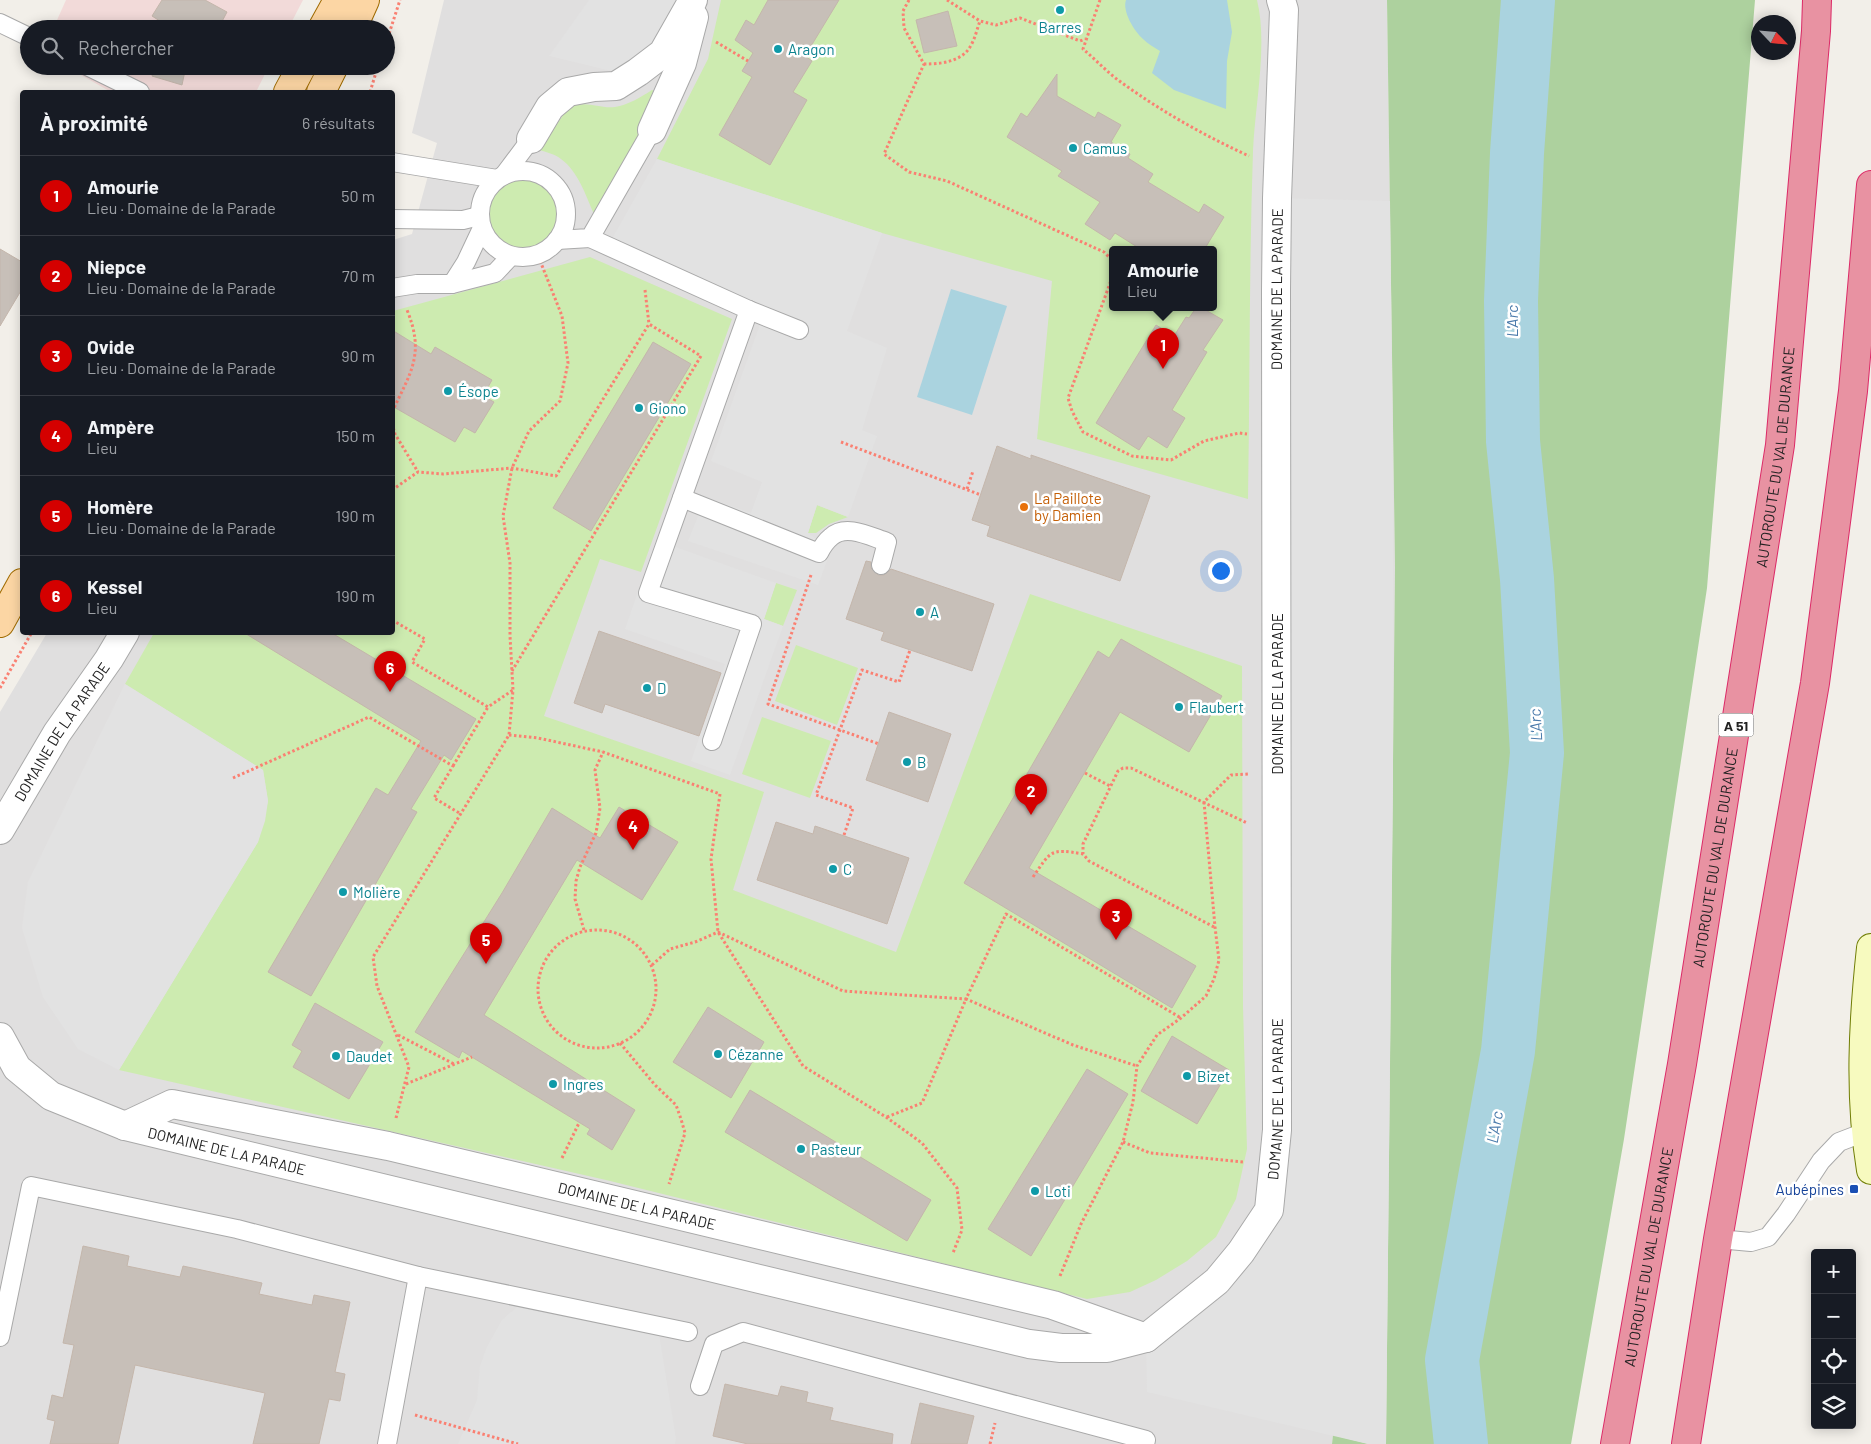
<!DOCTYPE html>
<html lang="fr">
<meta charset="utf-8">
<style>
:root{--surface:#171b24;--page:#242831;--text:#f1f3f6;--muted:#9ea1a6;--line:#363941;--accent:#d40000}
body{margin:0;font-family:Barlow,sans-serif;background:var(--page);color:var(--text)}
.controls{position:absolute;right:15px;bottom:15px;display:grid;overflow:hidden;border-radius:5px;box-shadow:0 2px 12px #0003}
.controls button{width:45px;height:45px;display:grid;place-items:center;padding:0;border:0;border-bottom:1px solid var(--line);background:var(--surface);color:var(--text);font:25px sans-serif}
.compass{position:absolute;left:1751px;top:15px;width:45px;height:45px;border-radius:50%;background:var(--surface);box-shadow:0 2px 12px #0003;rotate:116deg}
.you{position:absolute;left:1220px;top:570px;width:18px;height:18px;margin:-12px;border:4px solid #fff;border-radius:50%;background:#1a73e8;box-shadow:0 0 0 8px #1a73e833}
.badge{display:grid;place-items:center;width:32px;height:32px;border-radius:50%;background:var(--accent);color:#fff;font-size:16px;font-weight:700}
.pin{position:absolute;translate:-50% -41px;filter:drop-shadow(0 1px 2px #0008)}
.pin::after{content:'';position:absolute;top:26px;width:18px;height:15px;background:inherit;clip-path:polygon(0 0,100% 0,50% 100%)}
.popup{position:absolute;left:1109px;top:246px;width:108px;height:65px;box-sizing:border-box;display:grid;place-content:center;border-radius:5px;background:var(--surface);filter:drop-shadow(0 1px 4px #0005);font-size:16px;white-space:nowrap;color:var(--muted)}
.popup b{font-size:19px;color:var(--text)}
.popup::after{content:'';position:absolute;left:50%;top:100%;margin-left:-10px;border:10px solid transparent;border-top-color:var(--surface)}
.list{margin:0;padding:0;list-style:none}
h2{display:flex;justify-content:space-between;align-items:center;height:65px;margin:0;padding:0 20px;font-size:21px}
h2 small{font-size:16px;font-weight:400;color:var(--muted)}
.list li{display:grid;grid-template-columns:32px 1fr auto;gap:15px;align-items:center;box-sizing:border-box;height:80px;padding:0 20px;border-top:1px solid var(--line)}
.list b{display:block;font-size:19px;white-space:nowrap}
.list p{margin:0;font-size:16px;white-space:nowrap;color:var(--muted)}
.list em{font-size:16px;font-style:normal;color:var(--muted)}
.icon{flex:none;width:28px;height:28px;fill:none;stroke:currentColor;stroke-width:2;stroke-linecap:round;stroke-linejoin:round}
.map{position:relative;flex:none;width:1871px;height:1444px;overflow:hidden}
.search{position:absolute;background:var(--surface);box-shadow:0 2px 12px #0003;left:20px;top:20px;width:375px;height:55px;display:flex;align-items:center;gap:12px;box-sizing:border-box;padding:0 18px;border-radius:28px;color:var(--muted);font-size:19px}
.panel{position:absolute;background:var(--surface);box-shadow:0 2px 12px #0003;left:20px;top:90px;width:375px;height:545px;border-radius:5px}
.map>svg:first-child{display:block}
.residential{fill:#e0dfdf;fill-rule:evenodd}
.commercial{fill:#f2dad9}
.grass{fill:#cdebb0;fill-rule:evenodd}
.forest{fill:#add19e}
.parking{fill:#e2e2e2}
.water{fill:#aad3df}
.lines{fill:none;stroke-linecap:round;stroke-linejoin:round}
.river{stroke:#aad3df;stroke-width:54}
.building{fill:#c7bfb8;stroke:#c4b6ab}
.lane-casing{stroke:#a9a9a9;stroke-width:20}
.street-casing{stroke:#a9a9a9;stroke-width:30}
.secondary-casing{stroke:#707d05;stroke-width:30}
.primary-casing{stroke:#a06b00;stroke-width:30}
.highway-casing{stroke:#dc2a67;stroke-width:30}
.path{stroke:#fa8072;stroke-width:3;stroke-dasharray:2.5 2.5;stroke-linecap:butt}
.lane{stroke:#fff;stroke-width:18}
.street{stroke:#fff;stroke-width:28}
.secondary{stroke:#f7fabf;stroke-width:28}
.primary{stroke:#fcd6a4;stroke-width:28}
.highway{stroke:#e892a2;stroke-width:28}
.culture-dot{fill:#0f9aa8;stroke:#fff;stroke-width:2}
.food-dot{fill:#e8710a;stroke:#fff;stroke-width:2}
.transit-dot{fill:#1a4fb4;stroke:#fff;stroke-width:2}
.labels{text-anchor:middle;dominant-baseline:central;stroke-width:5;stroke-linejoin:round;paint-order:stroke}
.shield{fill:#fff;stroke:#646464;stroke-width:1}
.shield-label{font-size:14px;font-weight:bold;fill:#222}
.culture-label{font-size:15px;fill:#0d838f;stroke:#fff;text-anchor:start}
.street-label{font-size:15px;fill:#222;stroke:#fff}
.food-label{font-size:15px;fill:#c56008;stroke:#fff;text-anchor:start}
.transit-label{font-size:15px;fill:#164399;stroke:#fff;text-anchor:end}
.water-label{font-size:16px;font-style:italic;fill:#4a7aab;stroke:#fff}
</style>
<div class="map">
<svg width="1871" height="1444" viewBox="0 0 1871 1444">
<rect width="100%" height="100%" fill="#f2efe9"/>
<!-- residential -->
<path class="residential" d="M444,0H1387L1395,567L1386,1444L1333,1435L1332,1444H0V712L47,633L392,632L393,240L412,234L437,143L412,133ZM1113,250H1213V308H1113Z"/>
<!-- commercial -->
<g class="commercial">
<polygon points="66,0 303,0 288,29 53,29"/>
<polygon points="65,66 269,66 256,92 111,92"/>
</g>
<!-- grass -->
<g class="grass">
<path d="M721,0H1257C1268,45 1255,104 1253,151C1249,267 1250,383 1248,499L1037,439L1052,281L882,233L657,159L708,59ZM1113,250H1213V308H1113Z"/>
<path d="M652,90L655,91L660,101L594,214C586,196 578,171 561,159C555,154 546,152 539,150L568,108C586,99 598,109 615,107C628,105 641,97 652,90Z"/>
<circle cx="523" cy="215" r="35"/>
<polygon points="590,257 732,319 641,572 600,559 544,716 764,792 733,890 896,952 1030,594 1242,666 1243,1006 1247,1149 1236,1199 1216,1237 1187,1261 1156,1280 1130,1292 1087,1299 606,1180 119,1070 258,842 268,801 263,770 125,684 154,633 392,632 393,311"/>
<polygon points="817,505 848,517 829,524 816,533 808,533"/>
<polygon points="776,583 797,590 783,626 764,619"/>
<polygon points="796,645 858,668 837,725 775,701"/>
<polygon points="762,717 831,741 810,798 742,774"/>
</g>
<!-- forest -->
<g class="forest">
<polygon points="1387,0 1755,0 1707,588 1624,1139 1571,1444 1386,1444 1395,567"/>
<polygon points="1333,1435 1369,1444 1332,1444"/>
</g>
<!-- parking -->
<g class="parking">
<polygon points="589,0 683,0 662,37 638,60 615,72 549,56"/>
<polygon points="657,159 882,233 847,331 887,348 862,430 877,436 848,517 817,505 808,533 831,550 818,585 688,541 706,497 751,513 762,482 711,461 763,316 608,246"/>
<polygon points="1277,198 1390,201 1393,463 1393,782 1386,1444 1368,1444 1147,1392 1146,1338 1269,1210"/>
<polygon points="656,540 776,583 764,619 783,626 730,775 691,761 725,664 625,629"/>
<polygon points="125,684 263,770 268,801 265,821 258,842 119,1070 78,1049 43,997 22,928 28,882"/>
<polygon points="518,1306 659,1334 676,1439 675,1444 458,1444 477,1400 480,1366 487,1347 502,1320"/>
</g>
<!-- water -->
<g class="water">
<path d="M1126,0H1227L1232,32L1227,61L1226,109L1174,90L1152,73L1160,51C1154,47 1148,44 1143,39C1134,31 1122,11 1126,0Z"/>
<polygon points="951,289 1007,306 972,415 917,397"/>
</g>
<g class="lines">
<!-- river -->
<polyline class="river" points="1461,1444 1452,1360 1508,1051 1537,753 1527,579 1513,441 1511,301 1517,153 1528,0"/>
</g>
<!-- building -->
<g class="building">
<polygon points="162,0 205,0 227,12 218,29 165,29 166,25 152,16"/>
<polygon points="768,0 839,0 805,56 812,61 793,92 807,100 770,165 719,135 752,77 742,71 753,53 735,40 746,20 754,25"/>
<polygon points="948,11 957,46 924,53 916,20"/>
<polygon points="155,66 186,66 182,85 152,76"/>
<polygon points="1057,74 1057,96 1095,118 1098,112 1121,125 1111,142 1130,154 1128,158 1153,174 1148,182 1199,213 1204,204 1224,217 1204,250 1142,250 1115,233 1110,240 1085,224 1100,202 1058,176 1062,171 1007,137 1021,113 1027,117"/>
<polygon points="0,249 22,262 22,289 0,326"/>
<polygon points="1196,308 1202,308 1223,320 1203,350 1207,352 1172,410 1185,418 1167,448 1148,436 1139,450 1096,423 1156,325 1174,336 1186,317 1189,318"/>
<polygon points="392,330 431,354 435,347 492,380 483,396 494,402 475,433 464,427 455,442 392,406"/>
<polygon points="653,342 691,364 591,531 553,508"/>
<polygon points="997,446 1031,459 1031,455 1150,496 1120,581 987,536 990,526 972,520"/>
<polygon points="866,561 871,562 871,568 878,575 884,575 891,569 994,604 972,671 881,640 884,632 846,619"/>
<polygon points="599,631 721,673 699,736 605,704 602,713 574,703"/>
<polygon points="243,632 330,632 476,719 451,760 444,755 411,809 417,812 311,996 268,972 376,788 388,795 421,741"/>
<polygon points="1121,639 1222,696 1189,752 1120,712 1029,868 1196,966 1172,1008 964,883 1098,651 1109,658"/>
<polygon points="889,712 951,734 928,802 866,780"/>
<polygon points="619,807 678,842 642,900 577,860 484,1015 635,1110 612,1150 587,1134 590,1129 462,1051 459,1058 415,1032 502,893 552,808 600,838"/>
<polygon points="776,822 813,834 815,826 909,858 887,924 757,880"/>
<polygon points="315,1003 383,1042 349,1099 293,1067 302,1051 292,1045"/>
<polygon points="708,1007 764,1042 731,1098 673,1062"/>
<polygon points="1172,1036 1229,1070 1197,1124 1141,1091"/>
<polygon points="1087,1069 1128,1094 1031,1256 988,1229"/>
<polygon points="750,1090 931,1200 907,1241 725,1132"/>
<polygon points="83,1246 129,1256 127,1266 180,1277 183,1266 262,1283 259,1294 312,1305 314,1295 350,1302 335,1372 345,1374 340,1401 329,1399 319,1444 253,1444 265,1393 135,1365 118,1444 50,1444 55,1421 47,1419 52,1395 63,1398 74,1345 63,1343"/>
<polygon points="725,1384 778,1396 781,1386 808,1392 806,1402 833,1408 830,1420 893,1434 892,1444 748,1444 713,1436"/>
<polygon points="920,1403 974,1416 967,1444 911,1444"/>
</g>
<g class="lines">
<!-- lane casing -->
<g class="lane-casing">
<g id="lane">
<polyline points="0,23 29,37"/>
<polyline points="87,66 140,92"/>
<polyline points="392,162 497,179"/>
<circle cx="523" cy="214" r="43"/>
<polyline points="504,175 531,139"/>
<polyline points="392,219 463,220 479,216"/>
<polyline points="590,238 749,310 799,330"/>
<polyline points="557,240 590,238 652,130"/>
<polyline points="452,284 466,262 482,228"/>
<polyline points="392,288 417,284 452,284 495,273 511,256"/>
<path d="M682,498L819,553C822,547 826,541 831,537C846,523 871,537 887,542L881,565"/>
<polyline points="712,741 752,624 648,593 749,310"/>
<polyline points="1718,1239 1751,1242 1768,1237 1786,1214 1821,1161 1839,1142 1865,1132"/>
<polyline points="0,1337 31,1186 237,1229 418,1276"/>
<polyline points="700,1386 714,1344 743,1332 1146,1440 1145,1444"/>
<polyline points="387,1444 418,1276 688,1332"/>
</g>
</g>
<!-- street casing -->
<g class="street-casing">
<g id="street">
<polyline points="652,130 682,63 694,17"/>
<polyline points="531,139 550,107 568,92 594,87 616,86 638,72 663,53 693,0"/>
<path id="s1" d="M0,830L57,733L109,659L125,632"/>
<path id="s2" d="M0,1037L17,1068L51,1096L125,1126L1029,1344L1061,1348H1107L1146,1338L1217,1281L1241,1252L1269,1210L1277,1130L1276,291L1277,198L1284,10L1281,0"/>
<path id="s3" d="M125,1126L172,1104L388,1146L1053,1305L1146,1338"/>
</g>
</g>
<!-- secondary casing -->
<g class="secondary-casing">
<path id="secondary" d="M1871,948C1863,1022 1859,1096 1871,1170"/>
</g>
<!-- primary casing -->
<g class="primary-casing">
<g id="primary">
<polyline points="322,29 338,0"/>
<polyline points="352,29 365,0"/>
<polyline points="288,92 302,66"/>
<polyline points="321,92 334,66"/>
<polyline points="0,623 22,583"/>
</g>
</g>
<!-- highway casing -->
<g class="highway-casing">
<g id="highway">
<path id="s4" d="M1615,1444L1682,1064L1780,445L1816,31L1817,0"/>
<polyline points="1686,1444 1718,1239 1815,683 1853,391 1871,185"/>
</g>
</g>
<!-- path -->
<g class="path">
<polyline points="909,0 903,11 904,28 924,64 884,154 909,172 947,181 1104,252 1113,261 1113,275 1068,398 1072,411 1083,432 1132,456 1171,460 1204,441 1239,433 1247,434"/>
<polyline points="947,0 980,21 996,25 1020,18 1080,41 1085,39"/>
<path d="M1100,0L1083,49C1095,59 1106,71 1118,80C1159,110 1203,135 1249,156"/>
<polyline points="716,42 748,61"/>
<polyline points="386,43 400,0"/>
<path d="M924,64C940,64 961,62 970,47C975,39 977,29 980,21"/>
<polyline points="370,92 378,66"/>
<polyline points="645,290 649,324"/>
<path d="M392,412C411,372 425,354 407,310"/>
<polyline points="392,423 395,434 418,472"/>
<polyline points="841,442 981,495"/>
<polyline points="967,489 973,471"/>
<polyline points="392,490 418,472 443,474 512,468 556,476 649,324 701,356 512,671"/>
<polyline points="811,575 768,704 879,744"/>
<polyline points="392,620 425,639 412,662 488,707 513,690"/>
<polyline points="0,688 32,632"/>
<polyline points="509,735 538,738 603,752 720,794 711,859 718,932 803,1066 886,1117 922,1143 957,1188 962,1230 953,1253"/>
<polyline points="453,766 488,707"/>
<polyline points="1085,773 1110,786"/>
<polyline points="233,778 369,717 453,766 434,798 461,814"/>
<polyline points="844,835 853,808 816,795 862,670 899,682 910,650"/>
<path d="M1033,877C1051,851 1050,848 1083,854"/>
<polyline points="1214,927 1089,861 1083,854 1083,844 1118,771 1123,768 1131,768 1247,823"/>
<circle cx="597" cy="989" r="59"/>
<polyline points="584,930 575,899 576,881 580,867 596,833 600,808 595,770 603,752"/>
<polyline points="652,965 670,949 695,942 718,932 843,991 966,999 1006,914 1181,1018"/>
<polyline points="398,1035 454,1064"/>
<polyline points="620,1043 655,1085 676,1105 681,1119 685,1133 669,1184"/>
<polyline points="406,1084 472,1057"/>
<polyline points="887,1117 922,1103 966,999 1073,1045 1137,1066"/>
<polyline points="396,1118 409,1067 377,986 373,957 509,735 513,690 510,636 510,563 503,516 512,468 529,431 560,401 568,363 562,316 539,258"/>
<polyline points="1123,1142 1150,1153 1244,1162"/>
<polyline points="562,1158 579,1123"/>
<polyline points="1060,1276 1081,1224 1123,1142 1133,1102 1137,1066 1157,1035 1181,1018 1206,996 1214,979 1219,960 1215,927 1204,802 1231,775 1249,774"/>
<polyline points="415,1415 518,1444"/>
<polyline points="990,1444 995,1423"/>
</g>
<!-- lane -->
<use href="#lane" class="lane"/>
<!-- street -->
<use href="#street" class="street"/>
<!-- secondary -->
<use href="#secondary" class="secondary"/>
<!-- primary -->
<use href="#primary" class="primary"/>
<!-- highway -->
<use href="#highway" class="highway"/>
</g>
<!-- markers -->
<g class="culture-dot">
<circle cx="1060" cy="10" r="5"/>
<circle cx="778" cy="49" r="5"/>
<circle cx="1073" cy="148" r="5"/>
<circle cx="448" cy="391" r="5"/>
<circle cx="639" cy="408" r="5"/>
<circle cx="920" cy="612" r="5"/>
<circle cx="647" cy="688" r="5"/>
<circle cx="1179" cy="707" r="5"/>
<circle cx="907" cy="762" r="5"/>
<circle cx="833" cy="869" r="5"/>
<circle cx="343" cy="892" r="5"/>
<circle cx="718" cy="1054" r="5"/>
<circle cx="336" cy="1056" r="5"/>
<circle cx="1187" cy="1076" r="5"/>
<circle cx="553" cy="1084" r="5"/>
<circle cx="801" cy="1149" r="5"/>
<circle cx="1035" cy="1191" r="5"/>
</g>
<circle class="food-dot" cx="1024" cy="507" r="5"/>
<rect class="transit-dot" x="1849" y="1184" width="10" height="10" rx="2.5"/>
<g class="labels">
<!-- shield labels -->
<rect class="shield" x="1718.5" y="713.5" width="35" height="23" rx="4"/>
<g class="shield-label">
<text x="1736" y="725">A 51</text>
</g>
<!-- culture labels -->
<g class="culture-label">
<text x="1060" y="27" text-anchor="middle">Barres</text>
<text x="788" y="49">Aragon</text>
<text x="1083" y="148">Camus</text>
<text x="458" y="391">Ésope</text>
<text x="649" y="408">Giono</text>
<text x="930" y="612">A</text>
<text x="657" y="688">D</text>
<text x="1189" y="707">Flaubert</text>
<text x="917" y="762">B</text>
<text x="843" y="869">C</text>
<text x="353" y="892">Molière</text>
<text x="728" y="1054">Cézanne</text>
<text x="346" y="1056">Daudet</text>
<text x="1197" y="1076">Bizet</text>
<text x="563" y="1084">Ingres</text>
<text x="811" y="1149">Pasteur</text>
<text x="1045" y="1191">Loti</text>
</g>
<!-- street labels -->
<g class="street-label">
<text stroke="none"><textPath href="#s2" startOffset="2308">DOMAINE DE LA PARADE</textPath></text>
<text stroke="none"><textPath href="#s4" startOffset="1000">AUTOROUTE DU VAL DE DURANCE</textPath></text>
<text transform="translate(1277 694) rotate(-90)">DOMAINE DE LA PARADE</text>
<text stroke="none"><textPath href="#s1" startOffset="116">DOMAINE DE LA PARADE</textPath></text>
<text stroke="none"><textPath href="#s4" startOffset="595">AUTOROUTE DU VAL DE DURANCE</textPath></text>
<text stroke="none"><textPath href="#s2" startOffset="1498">DOMAINE DE LA PARADE</textPath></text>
<text stroke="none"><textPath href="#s2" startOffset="264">DOMAINE DE LA PARADE</textPath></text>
<text stroke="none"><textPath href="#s3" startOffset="528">DOMAINE DE LA PARADE</textPath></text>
<text stroke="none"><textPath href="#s4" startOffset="190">AUTOROUTE DU VAL DE DURANCE</textPath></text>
</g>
<!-- food labels -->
<g class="food-label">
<text x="1034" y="498">La Paillote<tspan x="1034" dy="17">by Damien</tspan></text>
</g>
<!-- transit labels -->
<g class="transit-label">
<text x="1844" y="1189">Aubépines</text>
</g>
<!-- water labels -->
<g class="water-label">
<text transform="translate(1511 321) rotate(-90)">L'Arc</text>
<text transform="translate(1535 725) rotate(-93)">L'Arc</text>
<text transform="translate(1494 1127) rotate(-80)">L'Arc</text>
</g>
</g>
</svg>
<div class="controls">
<button>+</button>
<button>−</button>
<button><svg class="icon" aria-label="locate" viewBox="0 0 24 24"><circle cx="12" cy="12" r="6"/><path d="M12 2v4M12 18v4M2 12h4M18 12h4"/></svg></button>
<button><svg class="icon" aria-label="layers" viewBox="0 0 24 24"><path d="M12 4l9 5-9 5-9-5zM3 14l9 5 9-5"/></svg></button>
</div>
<svg class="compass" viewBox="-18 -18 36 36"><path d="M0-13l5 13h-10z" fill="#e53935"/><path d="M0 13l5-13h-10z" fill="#9ea1a6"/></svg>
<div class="you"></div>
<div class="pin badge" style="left:1163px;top:369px">1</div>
<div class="popup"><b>Amourie</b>Lieu</div>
<div class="pin badge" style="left:1031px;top:815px">2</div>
<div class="pin badge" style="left:1116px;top:940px">3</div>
<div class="pin badge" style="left:633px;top:850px">4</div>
<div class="pin badge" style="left:486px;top:964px">5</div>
<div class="pin badge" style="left:390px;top:692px">6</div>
<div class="search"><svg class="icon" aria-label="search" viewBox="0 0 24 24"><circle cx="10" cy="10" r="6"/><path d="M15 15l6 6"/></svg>Rechercher</div>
<section class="panel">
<h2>À proximité<small>6 résultats</small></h2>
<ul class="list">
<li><span class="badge">1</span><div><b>Amourie</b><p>Lieu · Domaine de la Parade</p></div><em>50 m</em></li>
<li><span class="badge">2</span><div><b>Niepce</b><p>Lieu · Domaine de la Parade</p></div><em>70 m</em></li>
<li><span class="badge">3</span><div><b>Ovide</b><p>Lieu · Domaine de la Parade</p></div><em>90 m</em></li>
<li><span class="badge">4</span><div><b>Ampère</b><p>Lieu</p></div><em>150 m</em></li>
<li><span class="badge">5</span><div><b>Homère</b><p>Lieu · Domaine de la Parade</p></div><em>190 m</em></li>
<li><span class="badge">6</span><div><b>Kessel</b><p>Lieu</p></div><em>190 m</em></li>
</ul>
</section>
</div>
